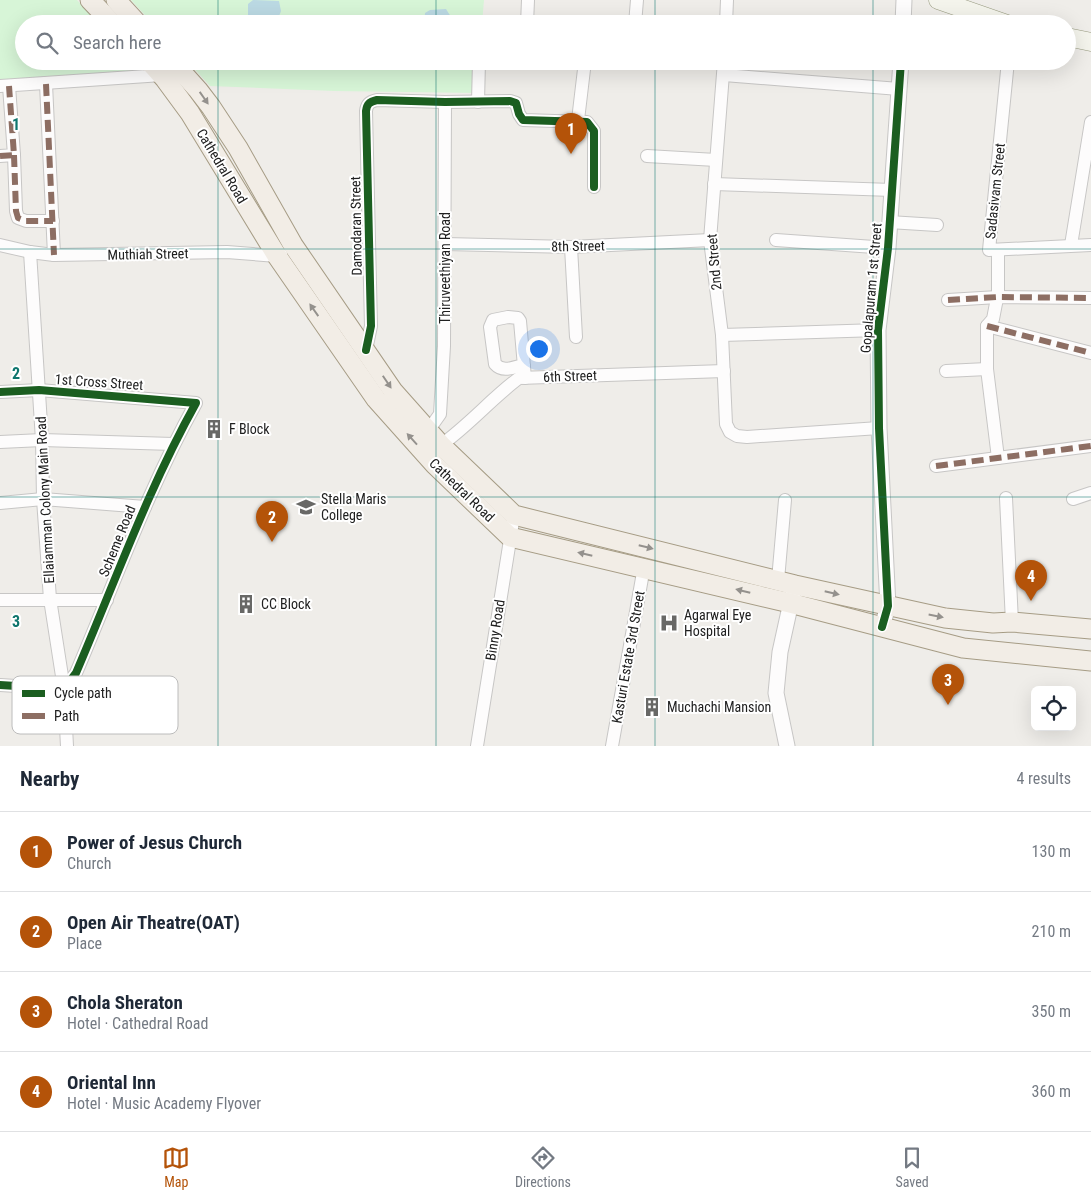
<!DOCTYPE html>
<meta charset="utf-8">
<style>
:root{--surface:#fff;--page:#f6f6f7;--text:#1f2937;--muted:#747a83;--line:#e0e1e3;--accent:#b45309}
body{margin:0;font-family:"Roboto Condensed",sans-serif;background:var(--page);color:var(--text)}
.controls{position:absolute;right:15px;bottom:15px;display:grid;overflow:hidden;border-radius:8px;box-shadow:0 5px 20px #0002}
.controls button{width:45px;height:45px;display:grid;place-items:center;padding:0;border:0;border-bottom:1px solid var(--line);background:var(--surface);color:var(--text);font:25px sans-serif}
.you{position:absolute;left:538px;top:348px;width:18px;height:18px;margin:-12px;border:4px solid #fff;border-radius:50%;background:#1a73e8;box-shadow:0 0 0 8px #1a73e833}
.badge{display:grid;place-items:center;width:32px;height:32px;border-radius:50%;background:var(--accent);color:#fff;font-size:16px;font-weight:700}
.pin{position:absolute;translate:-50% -41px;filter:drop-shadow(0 1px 2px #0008)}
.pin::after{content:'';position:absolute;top:26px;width:18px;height:15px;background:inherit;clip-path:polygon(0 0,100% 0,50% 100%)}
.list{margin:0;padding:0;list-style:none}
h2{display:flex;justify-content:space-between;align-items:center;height:65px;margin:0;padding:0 20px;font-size:21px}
h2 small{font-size:16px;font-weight:400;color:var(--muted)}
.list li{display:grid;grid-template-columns:32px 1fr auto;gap:15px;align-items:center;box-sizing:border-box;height:80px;padding:0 20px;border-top:1px solid var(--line)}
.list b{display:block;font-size:19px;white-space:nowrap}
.list p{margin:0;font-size:16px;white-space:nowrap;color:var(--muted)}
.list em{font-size:16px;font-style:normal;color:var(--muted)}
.icon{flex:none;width:28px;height:28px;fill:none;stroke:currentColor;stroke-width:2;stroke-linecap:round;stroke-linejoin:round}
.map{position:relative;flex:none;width:1091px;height:746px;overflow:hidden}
.search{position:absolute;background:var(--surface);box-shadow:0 5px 20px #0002;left:15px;right:15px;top:15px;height:55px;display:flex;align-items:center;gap:12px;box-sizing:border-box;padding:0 18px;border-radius:28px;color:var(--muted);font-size:19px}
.sheet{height:385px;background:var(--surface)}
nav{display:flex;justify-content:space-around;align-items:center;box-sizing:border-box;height:70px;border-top:1px solid var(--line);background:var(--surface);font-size:14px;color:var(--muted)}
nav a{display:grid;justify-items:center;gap:2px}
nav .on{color:var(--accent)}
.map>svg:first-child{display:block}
.park{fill:#d7f5d7}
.water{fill:#bbd9e3}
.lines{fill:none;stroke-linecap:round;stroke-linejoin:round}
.minor-casing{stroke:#c7c6c5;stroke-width:14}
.tertiary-casing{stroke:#c7c6c5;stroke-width:17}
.secondary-casing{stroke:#979a7f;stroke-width:19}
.primary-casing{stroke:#a69c85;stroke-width:21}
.minor{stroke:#fdfcfc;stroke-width:12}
.tertiary{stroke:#fdfcfc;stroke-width:15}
.secondary{stroke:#f4f4ec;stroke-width:18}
.primary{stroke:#f2ede6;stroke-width:19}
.quiet{stroke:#8d6e63;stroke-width:6;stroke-dasharray:12 6;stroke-linecap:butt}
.cycleway-casing{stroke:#fff;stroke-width:11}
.cycleway{stroke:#1b5e20;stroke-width:8}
.oneway{fill:#94918d}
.grid{fill:none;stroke:#0f766e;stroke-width:1;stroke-opacity:0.55}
.labels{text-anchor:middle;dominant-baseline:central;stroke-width:4;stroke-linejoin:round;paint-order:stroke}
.street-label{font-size:14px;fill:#202020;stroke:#fff}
.poi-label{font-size:14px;fill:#202020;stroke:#fff;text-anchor:start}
.key{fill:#fff;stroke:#bcbcbc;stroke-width:1}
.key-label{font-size:14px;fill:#202020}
.grid-label{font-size:16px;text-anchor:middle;font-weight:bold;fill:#0f766e;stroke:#fff;stroke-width:4;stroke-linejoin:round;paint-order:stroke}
</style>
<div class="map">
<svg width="1091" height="746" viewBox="0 0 1091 746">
<rect width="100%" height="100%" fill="#efede9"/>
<!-- park -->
<g class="park">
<polygon points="0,0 77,0 100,24 24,24 24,61 130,61 142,70 0,80"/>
<polygon points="131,0 484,0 482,24 153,24"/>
<polygon points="187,61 480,61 478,93 334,91 210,86"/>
</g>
<!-- water -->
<g class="water">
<polygon points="253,0 279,1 281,11 276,24 252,24 248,18 248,4"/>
<polygon points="446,9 451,17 449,24 424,24 425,13 430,10"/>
</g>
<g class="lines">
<!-- minor casing -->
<g class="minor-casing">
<g id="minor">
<polyline points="527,24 528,0"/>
<polyline points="635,24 637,0"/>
<polyline points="726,24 727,0"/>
<polyline points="724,61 710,240 722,335 726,424 730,432 737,436 747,437 879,428"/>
<polyline points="1008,61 989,250 1091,245"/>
<polyline points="724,75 899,89"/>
<polyline points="46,84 54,255"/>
<polyline points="0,86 162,75"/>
<polyline points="478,102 479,61"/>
<polyline points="578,120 585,61"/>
<polyline points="14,155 16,211 18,218 26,221 53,221"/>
<polyline points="0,156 14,155 9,86"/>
<polyline points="647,156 716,160"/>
<polyline points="714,184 892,190"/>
<polyline points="889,222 937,225"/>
<polyline points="776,240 888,248"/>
<polyline points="445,244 571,247 710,240"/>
<polyline points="0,245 30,252 54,255 227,252 277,256 281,254"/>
<polyline points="1071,245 1091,122"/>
<polyline points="571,247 576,337"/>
<polyline points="30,252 42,440 43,499 50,599 64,689 67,746"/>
<polyline points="948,300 998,297 1091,298"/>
<polyline points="987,326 1091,353"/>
<polyline points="722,335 878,330"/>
<path d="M366,350L371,326L366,111C367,104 369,102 377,100L445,102L510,101L516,103L519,114L523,120L587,122L594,131V187"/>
<path d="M524,365C514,367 503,373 495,364L490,327L493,320L508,317L518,318L520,321L525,378"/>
<polyline points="946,371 987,369"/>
<path d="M0,392L39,390L196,403C148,489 115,582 76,673L64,689L0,685"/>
<polyline points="428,431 440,414 444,346 445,102"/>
<polyline points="0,442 42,440 173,444"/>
<path d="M441,445C469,425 492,398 519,378L724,371"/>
<polyline points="998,458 987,369 987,326 993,319 998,293 998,250"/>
<polyline points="936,466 1091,446"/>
<polyline points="1006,498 1012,622"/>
<polyline points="1073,499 1091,493"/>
<polyline points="0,503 43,499 145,507"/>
<polyline points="778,580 785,500"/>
<polyline points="0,600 107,600"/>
<polyline points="477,746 514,515"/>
<polyline points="612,746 644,567"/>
</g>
</g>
<!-- tertiary casing -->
<g class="tertiary-casing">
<g id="tertiary">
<polyline points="903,24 904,0"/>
<polyline points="882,627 888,606 879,428 878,330 888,248 901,61"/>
<polyline points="787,746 776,693 780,652 793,593"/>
</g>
</g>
<!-- secondary casing -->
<g class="secondary-casing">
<g id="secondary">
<polyline points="938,0 1007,24"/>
<polyline points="1067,37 1091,42"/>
</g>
</g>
<!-- primary casing -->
<g class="primary-casing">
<g id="primary">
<polyline points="90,0 113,24"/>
<polyline points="116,0 138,24"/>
<polyline points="149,61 165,79 190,113 277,256 376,399 435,465 510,537 790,603 963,648 1091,661"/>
<polyline points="172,61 198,90 211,107 238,148 293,245 393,391 441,445 514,515 795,585 945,618 993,623 1012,622 1091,629"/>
</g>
</g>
<!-- minor -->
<use href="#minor" class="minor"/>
<!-- tertiary -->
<use href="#tertiary" class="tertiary"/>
<!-- secondary -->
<use href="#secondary" class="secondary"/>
<!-- primary -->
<use href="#primary" class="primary"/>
<!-- quiet -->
<g class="quiet">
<polyline points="46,84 54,255"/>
<polyline points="14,155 16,211 18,218 26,221 53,221"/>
<polyline points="0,156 14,155 9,86"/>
<polyline points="948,300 998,297 1091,298"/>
<polyline points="987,326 1091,353"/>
<polyline points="936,466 1091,446"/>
</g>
<!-- cycleway casing -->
<g class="cycleway-casing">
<g id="cycleway">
<path d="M366,350L371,326L366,111C367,104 369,102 377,100L445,102L510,101L516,103L519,114L523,120L587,122L594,131V187"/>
<path d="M0,392L39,390L196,403C148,489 115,582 76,673L64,689L0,685"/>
<polyline points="882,627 888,606 879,428 878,330 888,248 901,61"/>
</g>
</g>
<!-- cycleway -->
<use href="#cycleway" class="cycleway"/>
</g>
<!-- one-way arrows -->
<defs><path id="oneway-solid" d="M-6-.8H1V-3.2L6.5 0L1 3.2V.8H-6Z" transform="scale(1.25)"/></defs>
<g class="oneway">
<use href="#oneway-solid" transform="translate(204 98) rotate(55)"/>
<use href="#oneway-solid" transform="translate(314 310) rotate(-125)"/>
<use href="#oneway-solid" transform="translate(387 382) rotate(56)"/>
<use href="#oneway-solid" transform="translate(412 439) rotate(-132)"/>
<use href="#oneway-solid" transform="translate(646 547) rotate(14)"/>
<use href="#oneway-solid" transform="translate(585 554) rotate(-167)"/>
<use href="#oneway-solid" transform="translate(743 591) rotate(-166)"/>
<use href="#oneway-solid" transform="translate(832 593) rotate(13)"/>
<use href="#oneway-solid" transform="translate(936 616) rotate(11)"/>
</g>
<!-- grid -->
<path class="grid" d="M218,0V24M436,0V24M655,0V24M873,0V24M218,61V746M436,61V746M655,61V746M873,61V746M0,249H1091M0,497H1091"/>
<!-- icons -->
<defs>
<g id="building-bare" transform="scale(1.5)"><path d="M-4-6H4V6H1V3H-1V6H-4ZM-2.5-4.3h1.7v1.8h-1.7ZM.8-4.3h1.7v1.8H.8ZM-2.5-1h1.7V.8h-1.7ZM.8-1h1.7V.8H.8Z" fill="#686866" stroke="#fff" stroke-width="2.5" paint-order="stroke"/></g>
<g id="university-bare" transform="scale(1.5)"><path d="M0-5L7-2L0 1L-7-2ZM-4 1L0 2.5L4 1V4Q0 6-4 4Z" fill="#686866" stroke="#fff" stroke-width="2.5" paint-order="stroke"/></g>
<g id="hospital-bare" transform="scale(1.5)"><path d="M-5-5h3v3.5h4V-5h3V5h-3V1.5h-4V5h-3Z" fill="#686866" stroke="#fff" stroke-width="2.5" paint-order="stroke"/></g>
</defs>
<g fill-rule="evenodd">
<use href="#building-bare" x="214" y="429"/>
<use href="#university-bare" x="306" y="507"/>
<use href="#building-bare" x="246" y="604"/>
<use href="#hospital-bare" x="669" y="623"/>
<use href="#building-bare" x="652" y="707"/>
</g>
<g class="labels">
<!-- street labels -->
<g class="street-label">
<text transform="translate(222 166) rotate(59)">Cathedral Road</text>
<text transform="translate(995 191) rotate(-84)">Sadasivam Street</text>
<text transform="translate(356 226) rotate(-91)">Damodaran Street</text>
<text transform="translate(578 246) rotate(-1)">8th Street</text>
<text transform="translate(148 254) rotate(-1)">Muthiah Street</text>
<text transform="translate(714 262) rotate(-95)">2nd Street</text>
<text transform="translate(445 268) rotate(-90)">Thiruveethiyan Road</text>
<text transform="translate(871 288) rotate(-85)">Gopalapuram 1st Street</text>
<text transform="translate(570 376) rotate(-2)">6th Street</text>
<text transform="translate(99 382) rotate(4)">1st Cross Street</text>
<text transform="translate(462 490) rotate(44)">Cathedral Road</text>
<text transform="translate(45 500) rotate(-93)">Ellaiamman Colony Main Road</text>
<text transform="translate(117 541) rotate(-68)">Scheme Road</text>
<text transform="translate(495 630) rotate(-81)">Binny Road</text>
<text transform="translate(628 657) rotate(-80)">Kasturi Estate 3rd Street</text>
</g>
<!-- poi labels -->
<g class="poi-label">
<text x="229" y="429">F Block</text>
<text x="321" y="499">Stella Maris<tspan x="321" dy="16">College</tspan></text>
<text x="261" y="604">CC Block</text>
<text x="684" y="615">Agarwal Eye<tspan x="684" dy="16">Hospital</tspan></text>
<text x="667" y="707">Muchachi Mansion</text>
</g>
</g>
<!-- legend -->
<rect x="12" y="676" width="166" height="58" rx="8" class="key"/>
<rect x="22" y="690" width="23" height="7" fill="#1b5e20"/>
<rect x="22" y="713" width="23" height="6" fill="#8d6e63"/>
<g class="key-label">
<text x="54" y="698">Cycle path</text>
<text x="54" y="721">Path</text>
</g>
<g class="grid-label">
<text x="16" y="130">1</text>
<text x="16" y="379">2</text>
<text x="16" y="627">3</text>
</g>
</svg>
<div class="controls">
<button><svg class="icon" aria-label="locate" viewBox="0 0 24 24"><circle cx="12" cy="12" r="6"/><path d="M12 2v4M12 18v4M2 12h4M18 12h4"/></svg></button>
</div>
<div class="you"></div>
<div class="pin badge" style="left:571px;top:154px">1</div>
<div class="pin badge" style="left:272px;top:542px">2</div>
<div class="pin badge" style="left:948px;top:705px">3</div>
<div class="pin badge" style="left:1031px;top:601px">4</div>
<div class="search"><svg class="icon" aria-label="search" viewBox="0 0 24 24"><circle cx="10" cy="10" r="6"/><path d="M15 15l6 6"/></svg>Search here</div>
</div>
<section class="sheet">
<h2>Nearby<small>4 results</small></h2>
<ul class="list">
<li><span class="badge">1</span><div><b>Power of Jesus Church</b><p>Church</p></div><em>130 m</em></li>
<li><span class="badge">2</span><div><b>Open Air Theatre(OAT)</b><p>Place</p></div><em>210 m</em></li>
<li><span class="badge">3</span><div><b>Chola Sheraton</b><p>Hotel · Cathedral Road</p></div><em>350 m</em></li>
<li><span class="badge">4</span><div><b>Oriental Inn</b><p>Hotel · Music Academy Flyover</p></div><em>360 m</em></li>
</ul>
</section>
<nav>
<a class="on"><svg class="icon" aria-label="map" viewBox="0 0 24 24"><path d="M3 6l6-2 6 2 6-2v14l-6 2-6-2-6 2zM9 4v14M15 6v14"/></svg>Map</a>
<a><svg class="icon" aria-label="directions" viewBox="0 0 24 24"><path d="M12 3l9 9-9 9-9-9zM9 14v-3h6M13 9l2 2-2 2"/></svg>Directions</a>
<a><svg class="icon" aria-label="saved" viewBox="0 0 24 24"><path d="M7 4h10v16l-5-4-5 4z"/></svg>Saved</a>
</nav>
